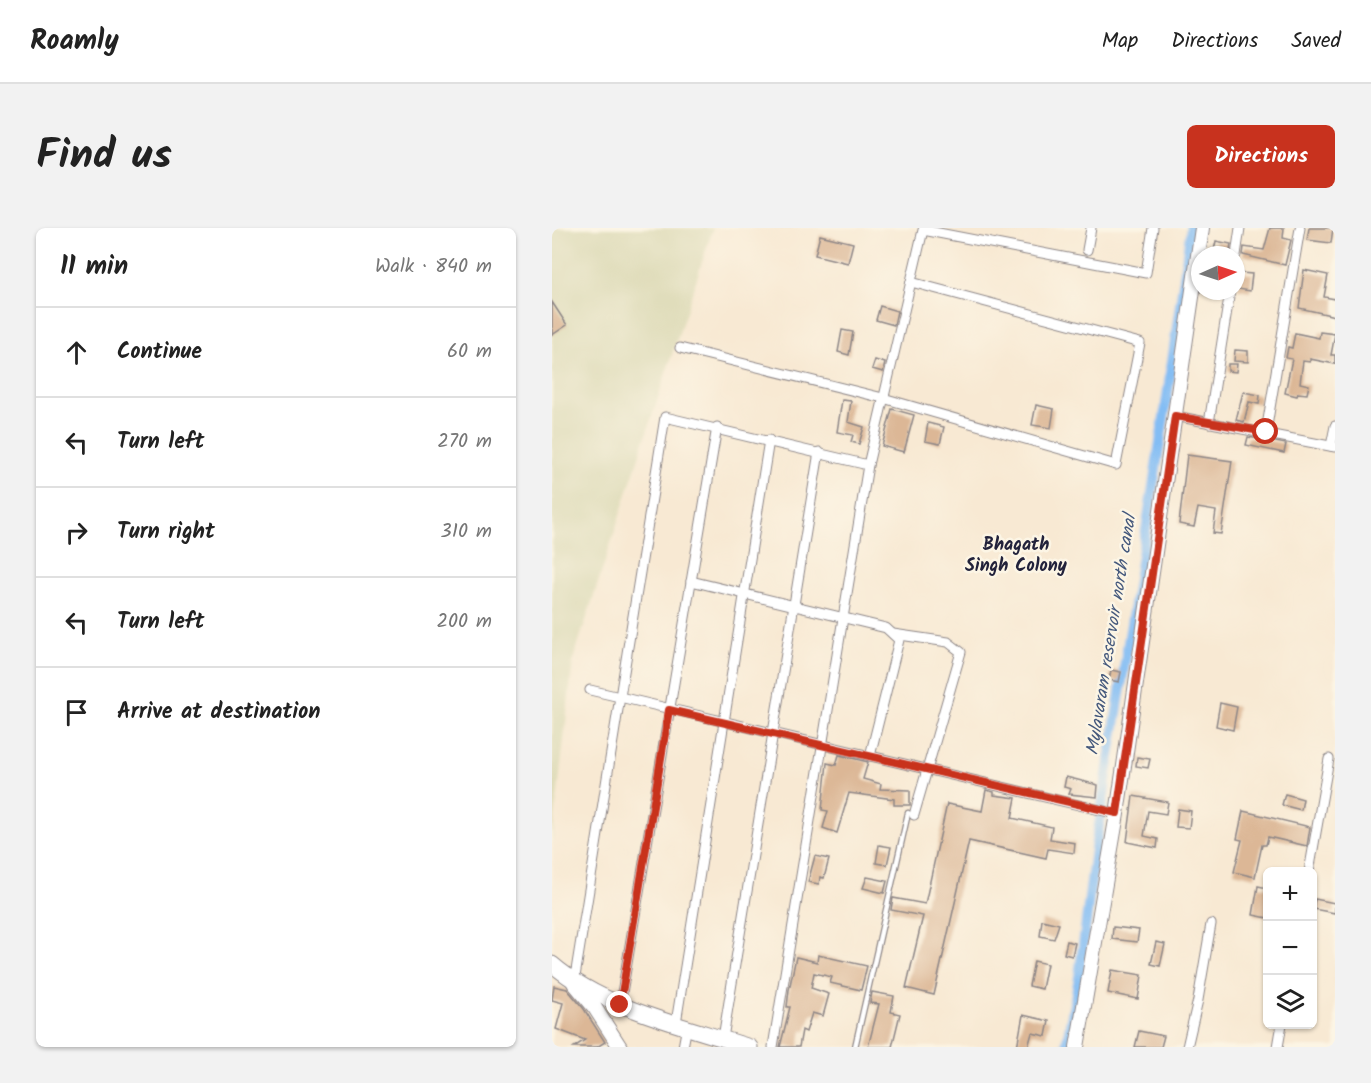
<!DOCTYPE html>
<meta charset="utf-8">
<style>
:root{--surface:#fff;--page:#f2f2f2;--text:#222;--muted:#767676;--line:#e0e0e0;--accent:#c8321e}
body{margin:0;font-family:Kalam,sans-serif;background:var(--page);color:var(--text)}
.controls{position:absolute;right:18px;bottom:18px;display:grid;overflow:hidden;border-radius:9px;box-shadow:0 2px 4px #0004}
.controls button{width:54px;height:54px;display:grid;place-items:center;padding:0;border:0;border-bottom:2px solid var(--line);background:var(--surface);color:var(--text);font:30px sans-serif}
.compass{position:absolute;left:639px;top:18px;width:54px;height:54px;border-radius:50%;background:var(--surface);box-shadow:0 2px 4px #0004;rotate:87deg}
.stop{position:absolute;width:18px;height:18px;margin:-14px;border:4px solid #c8321e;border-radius:50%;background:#fff}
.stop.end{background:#c8321e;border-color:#fff;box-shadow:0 2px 6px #0008}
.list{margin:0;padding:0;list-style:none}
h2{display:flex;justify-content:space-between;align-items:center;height:78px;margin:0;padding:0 24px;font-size:26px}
h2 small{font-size:20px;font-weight:400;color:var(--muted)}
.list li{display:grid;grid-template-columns:39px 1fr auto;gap:18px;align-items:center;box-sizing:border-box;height:90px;padding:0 24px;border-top:2px solid var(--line)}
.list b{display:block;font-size:22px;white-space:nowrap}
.list em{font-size:20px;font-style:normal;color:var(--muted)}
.icon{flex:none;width:33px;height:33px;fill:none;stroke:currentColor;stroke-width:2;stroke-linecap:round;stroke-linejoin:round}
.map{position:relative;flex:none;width:783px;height:819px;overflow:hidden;border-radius:9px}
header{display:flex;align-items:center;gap:36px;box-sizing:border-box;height:84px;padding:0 30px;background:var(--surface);border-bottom:2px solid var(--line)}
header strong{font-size:28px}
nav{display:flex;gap:33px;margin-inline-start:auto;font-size:21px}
.intro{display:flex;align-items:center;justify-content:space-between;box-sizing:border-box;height:144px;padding:0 36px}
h1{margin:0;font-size:42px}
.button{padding:15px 27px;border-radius:9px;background:var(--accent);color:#fff;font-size:21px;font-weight:700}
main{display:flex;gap:36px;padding:0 36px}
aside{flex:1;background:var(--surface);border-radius:9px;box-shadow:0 2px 4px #0004}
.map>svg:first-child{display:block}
.built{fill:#e0ddbb}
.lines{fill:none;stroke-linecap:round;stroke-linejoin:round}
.canal{stroke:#83bdf4;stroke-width:10}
.building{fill:#dcb796}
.lane-casing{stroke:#8d8687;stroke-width:7}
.street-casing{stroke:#8d8687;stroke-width:11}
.secondary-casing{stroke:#8d8687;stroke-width:16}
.primary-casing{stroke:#8d8687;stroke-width:17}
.lane{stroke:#fff;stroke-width:4.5}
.street{stroke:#fff;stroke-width:9}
.secondary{stroke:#fff;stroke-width:14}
.primary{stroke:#fff;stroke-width:15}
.route{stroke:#c8321e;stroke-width:8}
.labels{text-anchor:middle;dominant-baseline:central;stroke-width:5;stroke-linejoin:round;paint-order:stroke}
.neighbourhood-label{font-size:18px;font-weight:bold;fill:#22223b;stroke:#fcf5e5}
.water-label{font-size:18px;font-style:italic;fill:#44587c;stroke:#fcf5e5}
</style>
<header>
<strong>Roamly</strong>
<nav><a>Map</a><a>Directions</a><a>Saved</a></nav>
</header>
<div class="intro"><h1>Find us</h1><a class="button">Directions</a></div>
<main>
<aside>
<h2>11 min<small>Walk · 840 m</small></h2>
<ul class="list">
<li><svg class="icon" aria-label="ahead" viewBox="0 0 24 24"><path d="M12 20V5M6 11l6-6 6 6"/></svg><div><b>Continue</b></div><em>60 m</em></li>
<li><svg class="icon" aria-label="left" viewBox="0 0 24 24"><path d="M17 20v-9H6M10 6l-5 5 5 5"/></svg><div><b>Turn left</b></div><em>270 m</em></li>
<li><svg class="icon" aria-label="right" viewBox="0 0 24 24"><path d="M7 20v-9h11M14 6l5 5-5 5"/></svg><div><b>Turn right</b></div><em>310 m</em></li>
<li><svg class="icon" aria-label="left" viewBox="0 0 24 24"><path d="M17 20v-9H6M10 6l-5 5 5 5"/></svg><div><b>Turn left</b></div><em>200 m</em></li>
<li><svg class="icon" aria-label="arrive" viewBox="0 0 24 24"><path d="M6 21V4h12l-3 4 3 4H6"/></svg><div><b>Arrive at destination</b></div></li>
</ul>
</aside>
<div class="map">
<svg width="783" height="819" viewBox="0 0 783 819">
<rect width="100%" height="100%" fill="#fcf5e5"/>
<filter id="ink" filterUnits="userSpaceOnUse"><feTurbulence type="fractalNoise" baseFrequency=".0167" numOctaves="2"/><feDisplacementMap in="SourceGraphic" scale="12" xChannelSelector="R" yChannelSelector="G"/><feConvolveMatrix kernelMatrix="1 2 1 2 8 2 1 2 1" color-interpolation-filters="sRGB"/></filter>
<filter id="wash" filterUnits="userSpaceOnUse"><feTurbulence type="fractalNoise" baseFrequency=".008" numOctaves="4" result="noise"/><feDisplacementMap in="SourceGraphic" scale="24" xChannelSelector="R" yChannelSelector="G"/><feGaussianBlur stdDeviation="1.35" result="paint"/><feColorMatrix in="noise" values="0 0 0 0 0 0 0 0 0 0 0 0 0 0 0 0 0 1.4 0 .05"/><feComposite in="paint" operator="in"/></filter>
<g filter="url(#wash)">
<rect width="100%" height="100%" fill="#f8e9d3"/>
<!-- built -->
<polygon class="built" points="0,0 161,0 21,432 0,617"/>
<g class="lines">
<!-- canal -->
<polyline class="canal" points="514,819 527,750 543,622 614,177 639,0"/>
</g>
<g id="blocks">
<!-- building -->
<g class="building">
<polygon points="718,0 732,0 731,10 739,12 733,37 691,27 692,19 712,22"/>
<polygon points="757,0 781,0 779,15 755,12"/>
<polygon points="268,7 301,15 296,35 263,27"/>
<polygon points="664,13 679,16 677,27 661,27"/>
<polygon points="752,42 776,47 772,69 783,71 783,88 747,80"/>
<polygon points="689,45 700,46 698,63 686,61"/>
<polygon points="0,74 15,97 0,107"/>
<polygon points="328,78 345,83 342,97 324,92"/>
<polygon points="290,102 301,104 297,127 286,124"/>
<polygon points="768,104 783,106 779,127 783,127 783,136 758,131 758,134 751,133 748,155 757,157 755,166 746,165 745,168 733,165 740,131 734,130 736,119 740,120 743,105 767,110"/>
<polygon points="683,122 696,123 696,134 682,133"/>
<polygon points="323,132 333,135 331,144 320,141"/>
<polygon points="676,136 685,136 684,144 676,143"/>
<polygon points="691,164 708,167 707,176 697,174 692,194 684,192"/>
<polygon points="290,172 299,173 296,194 312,199 307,216 299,214 301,207 285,204"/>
<polygon points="484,177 502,181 499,200 480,197"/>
<polygon points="340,181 362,187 352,224 330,218"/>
<polygon points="376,195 392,199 388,216 373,213"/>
<polygon points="696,209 734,216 732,225 694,217"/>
<polygon points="635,227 680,233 669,306 661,305 664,283 646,280 642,299 627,296"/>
<polygon points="559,442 569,444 567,454 557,452"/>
<polygon points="668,475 685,479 681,502 664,498"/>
<polygon points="287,527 316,534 311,551 329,556 328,561 358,562 358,577 342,577 342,571 297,565 285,605 271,600 276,583 270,582 275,535 284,537"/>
<polygon points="585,529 598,531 596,540 584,538"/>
<polygon points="514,549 546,557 545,569 517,566 519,561 512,559"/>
<polygon points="434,562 442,564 442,567 464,570 460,590 500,599 498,611 523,615 522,625 496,621 494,630 417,613 382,767 354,760 371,688 339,682 341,670 373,676 395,576 430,583"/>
<polygon points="733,566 751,571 749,582 730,577"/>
<polygon points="581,568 616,574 614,586 596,583 592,608 606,611 605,620 575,614"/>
<polygon points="626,581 639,583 637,600 624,599"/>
<polygon points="691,583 758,599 755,618 716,609 714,617 710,617 703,649 682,644 690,612 685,611"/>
<polygon points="327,617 339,619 335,637 324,635"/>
<polygon points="263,628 277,631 272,650 268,649 267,656 256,654"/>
<polygon points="315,649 335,653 332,665 311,660"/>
<polygon points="706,658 716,660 716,690 701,687"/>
<polygon points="763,671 783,675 783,685 761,681"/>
<polygon points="490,692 507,696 502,711 488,708"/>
<polygon points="561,699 587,702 585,714 560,711"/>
<polygon points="515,713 523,715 520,728 512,726"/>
<polygon points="604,714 613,716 608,738 599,736"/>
<polygon points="266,727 315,738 309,762 278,755 280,749 262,745 259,760 277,766 271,788 260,785 254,804 250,802 247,819 228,819 238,779 235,779 237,762 244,729 265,734"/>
<polygon points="482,733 495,736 490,761 477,758"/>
<polygon points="560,742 590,747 586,771 556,765"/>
<polygon points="2,758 15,761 32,781 53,814 45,819 22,819 33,812 4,801 11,775 0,772"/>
<polygon points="320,764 342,768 339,784 348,786 340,819 316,819 327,776 318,775"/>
<polygon points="471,787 497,793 494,808 480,805 476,819 465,819"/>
<polygon points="587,803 612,808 609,819 583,819"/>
</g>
</g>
</g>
<g filter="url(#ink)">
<use href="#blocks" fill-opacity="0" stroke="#8d8687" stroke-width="1.5"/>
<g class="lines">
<!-- lane casing -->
<g class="lane-casing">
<polyline id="lane" points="303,819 356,585"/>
</g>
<!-- street casing -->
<g class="street-casing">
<g id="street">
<polyline points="535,22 539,0"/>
<polyline points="684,27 688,0"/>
<polyline points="128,120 331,170 564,237 588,115 359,54"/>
<polyline points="623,188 783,219"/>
<polyline points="657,195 678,63"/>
<polyline points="714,204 748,0"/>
<polyline points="779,218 783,198"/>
<polyline points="139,353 334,400 347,412 318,528"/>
<polyline points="341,406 396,414 409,424 362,587"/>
<polyline points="38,462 565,586"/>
<polyline points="757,644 777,531"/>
<polyline points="22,755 113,189 316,237"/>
<polyline points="68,777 165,199"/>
<polyline points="124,795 217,212"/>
<polyline points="171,810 267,224"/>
<polyline points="131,819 135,798"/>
<polyline points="221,819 316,237 371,2 594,45 601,0"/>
<polyline points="635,819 646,772 659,696"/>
<polyline points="726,819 730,796"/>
</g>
</g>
<!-- secondary casing -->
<g class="secondary-casing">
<g id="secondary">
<polyline points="22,755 43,780 68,819"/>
<polyline points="525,819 565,586 650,0"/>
</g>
</g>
<!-- primary casing -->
<g class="primary-casing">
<path id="primary" d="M0,736C52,781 133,798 198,819"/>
</g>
<!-- lane -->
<use href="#lane" class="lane"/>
<!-- street -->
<use href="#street" class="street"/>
<!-- secondary -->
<use href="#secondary" class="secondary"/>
<!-- primary -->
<use href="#primary" class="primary"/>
</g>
</g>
<g class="lines" filter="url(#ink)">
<!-- route -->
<polyline class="route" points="68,777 117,482 565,585 623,188 714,204"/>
</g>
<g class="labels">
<!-- neighbourhood labels -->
<g class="neighbourhood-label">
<text x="464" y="317">Bhagath<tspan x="464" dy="21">Singh Colony</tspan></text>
</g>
<!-- water labels -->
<g class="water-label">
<text transform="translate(560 407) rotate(-81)">Mylavaram reservoir north canal</text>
</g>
</g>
</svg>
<div class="controls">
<button>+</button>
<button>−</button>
<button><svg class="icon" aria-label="layers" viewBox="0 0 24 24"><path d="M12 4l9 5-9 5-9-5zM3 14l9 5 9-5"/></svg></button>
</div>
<svg class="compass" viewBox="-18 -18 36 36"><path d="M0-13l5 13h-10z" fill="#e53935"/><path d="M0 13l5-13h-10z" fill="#767676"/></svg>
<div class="stop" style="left:714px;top:204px"></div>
<div class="stop end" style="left:68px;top:777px"></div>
</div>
</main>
